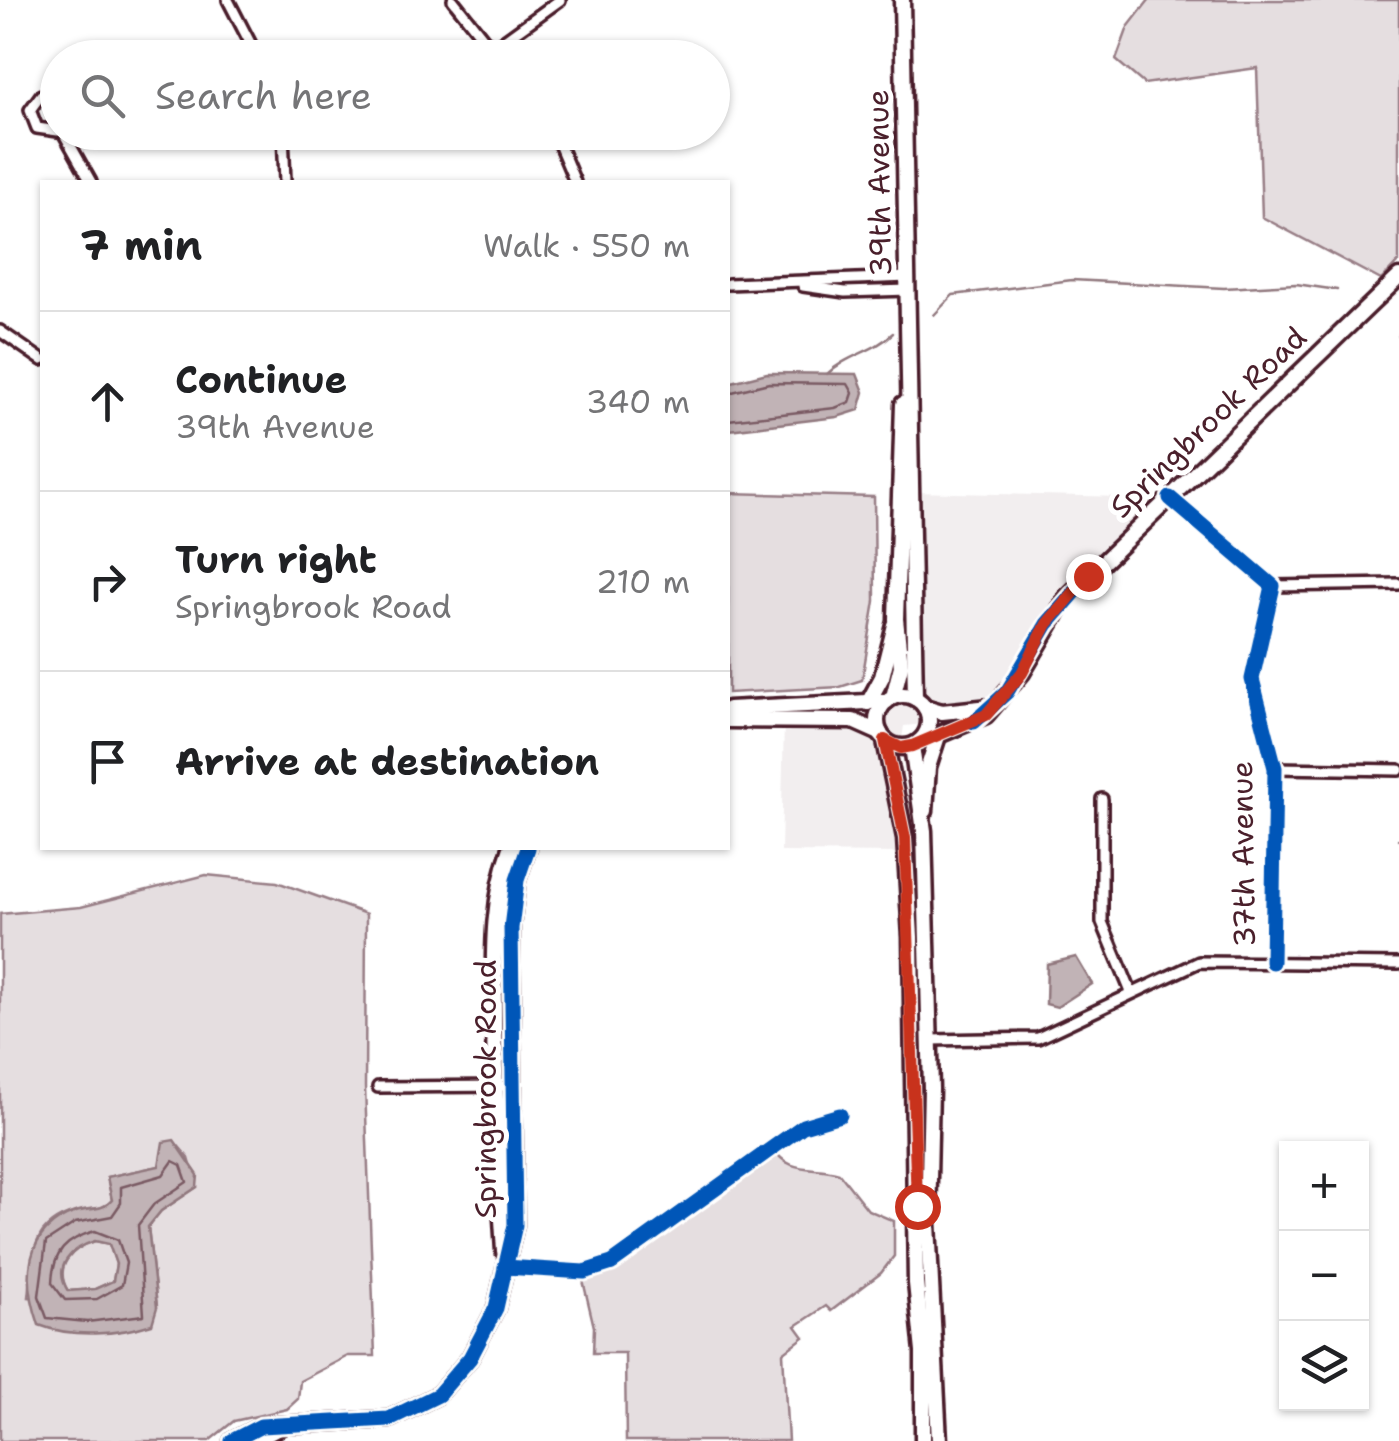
<!DOCTYPE html>
<meta charset="utf-8">
<style>
:root{--surface:#fff;--page:#f2f2f2;--text:#202124;--muted:#757577;--line:#e0e0e0}
body{margin:0;font-family:"Shantell Sans",sans-serif;background:var(--page);color:var(--text)}
.controls{position:absolute;right:30px;bottom:30px;display:grid;overflow:hidden;border-radius:0px;box-shadow:0 2px 8px #0004}
.controls button{width:90px;height:90px;display:grid;place-items:center;padding:0;border:0;border-bottom:2px solid var(--line);background:var(--surface);color:var(--text);font:50px sans-serif}
.stop{position:absolute;width:30px;height:30px;margin:-22px;border:8px solid #c8321e;border-radius:50%;background:#fff}
.stop.end{background:#c8321e;border-color:#fff;box-shadow:0 2px 10px #0008}
.list{margin:0;padding:0;list-style:none}
h2{display:flex;justify-content:space-between;align-items:center;height:130px;margin:0;padding:0 40px;font-size:42px}
h2 small{font-size:32px;font-weight:400;color:var(--muted)}
.list li{display:grid;grid-template-columns:65px 1fr auto;gap:30px;align-items:center;box-sizing:border-box;height:180px;padding:0 40px;border-top:2px solid var(--line)}
.list b{display:block;font-size:38px;white-space:nowrap}
.list p{margin:0;font-size:32px;white-space:nowrap;color:var(--muted)}
.list em{font-size:32px;font-style:normal;color:var(--muted)}
.icon{flex:none;width:55px;height:55px;fill:none;stroke:currentColor;stroke-width:2;stroke-linecap:round;stroke-linejoin:round}
.map{position:relative;flex:none;width:1399px;height:1441px;overflow:hidden}
.search{position:absolute;background:var(--surface);box-shadow:0 2px 8px #0004;left:40px;top:40px;width:690px;height:110px;display:flex;align-items:center;gap:25px;box-sizing:border-box;padding:0 35px;border-radius:55px;color:var(--muted);font-size:38px}
.panel{position:absolute;background:var(--surface);box-shadow:0 2px 8px #0004;left:40px;top:180px;width:690px;height:670px;border-radius:0px}
.map>svg:first-child{display:block}
.built{fill:#f2eeef}
.green{fill:#e5dee0;stroke:#987e86;stroke-width:2.5;fill-rule:evenodd}
.water{fill:#c1b3b6;stroke:#91787e;stroke-width:2.5;fill-rule:evenodd}
.lines{fill:none;stroke-linecap:round;stroke-linejoin:round}
.shore{stroke:#7a5a63;stroke-width:2.5}
.stream{stroke:#91787e;stroke-width:2.5}
.street-casing{stroke:#4a1f2b;stroke-width:16}
.secondary-casing{stroke:#4a1f2b;stroke-width:21}
.street{stroke:#fff;stroke-width:9}
.secondary{stroke:#fff;stroke-width:14}
.cycleway-casing{stroke:#fff;stroke-width:21}
.cycleway{stroke:#0057b8;stroke-width:15}
.route{stroke:#c8321e;stroke-width:12}
.labels{text-anchor:middle;dominant-baseline:central;stroke-width:10;stroke-linejoin:round;paint-order:stroke}
.street-label{font-size:30px;fill:#4a1f2b;stroke:#fff}
</style>
<div class="map">
<svg width="1399" height="1441" viewBox="0 0 1399 1441">
<rect width="100%" height="100%" fill="#fff"/>
<filter id="ink" filterUnits="userSpaceOnUse"><feTurbulence type="fractalNoise" baseFrequency=".01" numOctaves="2"/><feDisplacementMap in="SourceGraphic" scale="20" xChannelSelector="R" yChannelSelector="G"/><feConvolveMatrix kernelMatrix="1 2 1 2 8 2 1 2 1" color-interpolation-filters="sRGB"/></filter>
<g filter="url(#ink)">
<!-- built -->
<polygon class="built" points="912,492 1170,498 1089,576 1010,688 956,721 904,726 899,757 909,808 906,853 781,852 784,720 895,701 906,687 914,640"/>
<!-- green -->
<g class="green">
<polygon points="1149,0 1399,0 1399,261 1381,280 1262,217 1257,68 1144,84 1116,60 1128,27"/>
<polygon points="728,493 874,497 875,601 862,680 840,687 728,693"/>
<path d="M206,875L277,882L366,914L365,1087L375,1356H348L300,1381L298,1399L287,1409L234,1421L209,1441H0V914L81,907ZM174,1141L189,1158L197,1187L161,1211L148,1227L157,1307L29,1297C34,1252 29,1222 83,1210C96,1207 103,1210 112,1200L107,1177L160,1166Z"/>
<path d="M773,1148C789,1175 813,1165 839,1173L868,1210L894,1221V1256L881,1273L831,1311L826,1306L796,1326L804,1337L783,1353L788,1441H626L625,1353H593L594,1327L581,1272L599,1269Z"/>
<path d="M95,1241L109,1244L116,1264L113,1281L95,1289L68,1291C53,1266 72,1248 95,1241Z"/>
</g>
<!-- water -->
<g class="water">
<polygon points="767,373 857,374 864,392 859,410 837,417 728,430 728,383"/>
<polygon points="1076,957 1092,984 1057,1007 1046,1004 1047,964"/>
<path d="M174,1140L198,1175L197,1187L161,1211L148,1227L157,1307L152,1324C118,1335 72,1338 39,1325C23,1279 23,1230 76,1212C90,1208 103,1211 112,1200L107,1177L159,1166L163,1142ZM95,1241L109,1244L116,1264L113,1281L95,1289L68,1291C52,1266 72,1248 95,1241Z"/>
</g>
<g class="lines">
<!-- shore -->
<g class="shore">
<polyline points="728,393 769,383 848,384 853,393 850,402 835,408 728,420"/>
<polygon points="173,1161 181,1165 187,1182 154,1204 138,1225 144,1315 87,1322 47,1318 39,1296 46,1242 75,1223 112,1216 121,1203 121,1187 163,1175"/>
<path d="M95,1231L118,1240L126,1263L122,1285L97,1299L65,1300L52,1283C53,1252 66,1239 95,1231Z"/>
</g>
<!-- stream -->
<g class="stream">
<polyline points="934,315 953,295 1072,280 1224,288 1296,284 1337,290"/>
<polyline points="1398,335 1399,337"/>
<path d="M827,374C848,354 873,353 893,333"/>
<polyline points="1398,839 1399,839"/>
</g>
<!-- street casing -->
<g class="street-casing">
<g id="street">
<polyline points="228,0 258,58"/>
<polyline points="453,0 499,58"/>
<polyline points="492,49 560,0"/>
<polyline points="58,94 41,95 30,110 37,128 58,131"/>
<polyline points="63,132 91,182"/>
<polyline points="283,132 285,182"/>
<polyline points="554,132 575,182"/>
<polyline points="728,284 909,277"/>
<polyline points="803,286 845,292 909,290"/>
<polyline points="0,331 42,360"/>
<polyline points="1170,498 1273,586 1252,679 1275,768 1272,962"/>
<polyline points="1273,586 1399,584"/>
<polyline points="1275,768 1399,770"/>
<polyline points="1102,799 1102,922 1131,992"/>
<polyline points="930,1040 1038,1038 1199,962 1399,964"/>
<polyline points="378,1087 514,1086"/>
<polyline points="505,1267 584,1272 612,1263 803,1126 840,1115"/>
</g>
</g>
<!-- secondary casing -->
<g class="secondary-casing">
<g id="secondary">
<polyline points="902,0 915,698"/>
<circle cx="903" cy="721" r="26"/>
<polyline points="893,697 901,666 896,619 903,404"/>
<polyline points="868,703 882,677 895,625"/>
<polyline points="925,707 942,712 990,707"/>
<polyline points="728,709 887,701"/>
<polyline points="728,720 853,721 880,733"/>
<polyline points="885,741 905,838 911,937 916,1283 923,1352 923,1441"/>
<polyline points="917,744 986,715 1022,673 1066,598 1399,277"/>
<polyline points="912,746 924,831 931,1089 928,1223 939,1441"/>
<polyline points="925,811 928,767 938,736"/>
<path d="M504,1251C499,1175 495,1098 494,1022C494,962 490,905 511,848"/>
<polyline points="232,1441 261,1426 389,1419 438,1395 470,1358 496,1308 515,1225 511,928 517,880 528,848"/>
<polyline points="254,1441 282,1426"/>
</g>
</g>
<!-- street -->
<use href="#street" class="street"/>
<!-- secondary -->
<use href="#secondary" class="secondary"/>
<!-- cycleway casing -->
<g class="cycleway-casing">
<g id="cycleway">
<polyline points="1170,498 1273,586 1252,679 1275,768 1272,962"/>
<polyline points="974,722 1007,692 1047,624 1089,576"/>
<polyline points="505,1267 584,1272 612,1263 803,1126 840,1115"/>
<polyline points="232,1441 261,1426 389,1419 438,1395 470,1358 496,1308 515,1225 511,928 517,880 528,848"/>
</g>
</g>
<!-- cycleway -->
<use href="#cycleway" class="cycleway"/>
</g>
</g>
<g class="lines" filter="url(#ink)">
<!-- route -->
<polyline class="route" points="917,1206 905,838 885,740 901,748 912,746 986,715 1022,673 1047,624 1088,576"/>
</g>
<g class="labels">
<!-- street labels -->
<g class="street-label">
<text transform="translate(879 183) rotate(-91)">39th Avenue</text>
<text transform="translate(1208 422) rotate(-44)">Springbrook Road</text>
<text transform="translate(1243 854) rotate(-91)">37th Avenue</text>
<text transform="translate(485 1089) rotate(-90)">Springbrook Road</text>
</g>
</g>
</svg>
<div class="controls">
<button>+</button>
<button>−</button>
<button><svg class="icon" aria-label="layers" viewBox="0 0 24 24"><path d="M12 4l9 5-9 5-9-5zM3 14l9 5 9-5"/></svg></button>
</div>
<div class="stop" style="left:917px;top:1206px"></div>
<div class="stop end" style="left:1088px;top:576px"></div>
<div class="search"><svg class="icon" aria-label="search" viewBox="0 0 24 24"><circle cx="10" cy="10" r="6"/><path d="M15 15l6 6"/></svg>Search here</div>
<section class="panel">
<h2>7 min<small>Walk · 550 m</small></h2>
<ul class="list">
<li><svg class="icon" aria-label="ahead" viewBox="0 0 24 24"><path d="M12 20V5M6 11l6-6 6 6"/></svg><div><b>Continue</b><p>39th Avenue</p></div><em>340 m</em></li>
<li><svg class="icon" aria-label="right" viewBox="0 0 24 24"><path d="M7 20v-9h11M14 6l5 5-5 5"/></svg><div><b>Turn right</b><p>Springbrook Road</p></div><em>210 m</em></li>
<li><svg class="icon" aria-label="arrive" viewBox="0 0 24 24"><path d="M6 21V4h12l-3 4 3 4H6"/></svg><div><b>Arrive at destination</b></div></li>
</ul>
</section>
</div>
